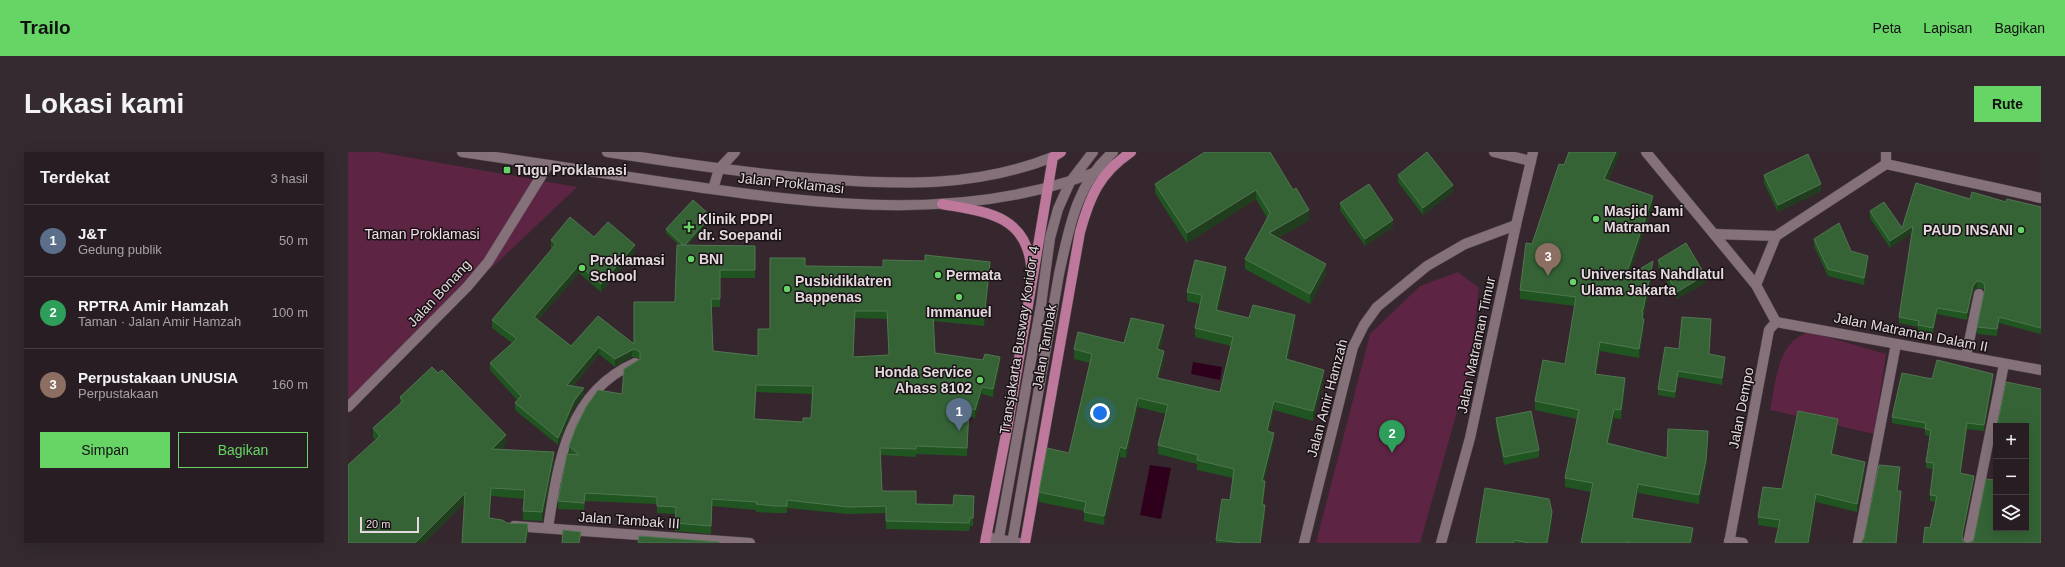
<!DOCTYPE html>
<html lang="id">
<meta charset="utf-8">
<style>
:root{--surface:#281d22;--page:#342a2f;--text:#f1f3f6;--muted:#a5a2a5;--line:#443b40;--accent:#67d466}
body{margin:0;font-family:Arial,sans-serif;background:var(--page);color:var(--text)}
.controls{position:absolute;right:12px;bottom:12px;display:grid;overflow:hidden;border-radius:0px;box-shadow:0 4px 16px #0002}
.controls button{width:36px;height:36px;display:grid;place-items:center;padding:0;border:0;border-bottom:1px solid var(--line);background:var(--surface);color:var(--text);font:20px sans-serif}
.scale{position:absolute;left:12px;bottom:10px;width:59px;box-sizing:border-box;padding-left:4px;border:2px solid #e4d9de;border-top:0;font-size:11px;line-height:14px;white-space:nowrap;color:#e4d9de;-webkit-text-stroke:3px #191215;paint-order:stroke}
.you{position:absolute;left:752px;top:261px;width:14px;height:14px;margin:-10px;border:3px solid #fff;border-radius:50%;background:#1a73e8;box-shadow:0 0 0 6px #1a73e833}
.badge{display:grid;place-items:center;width:26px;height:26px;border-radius:50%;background:var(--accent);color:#fff;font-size:13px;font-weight:700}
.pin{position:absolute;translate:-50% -33px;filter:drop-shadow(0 1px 2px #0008)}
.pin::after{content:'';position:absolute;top:21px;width:14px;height:12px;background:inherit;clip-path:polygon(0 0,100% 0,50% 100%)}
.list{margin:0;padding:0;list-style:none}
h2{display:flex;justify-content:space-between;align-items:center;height:52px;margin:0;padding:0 16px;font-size:17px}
h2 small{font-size:13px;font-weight:400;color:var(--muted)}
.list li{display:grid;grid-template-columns:26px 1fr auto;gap:12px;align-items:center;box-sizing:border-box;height:72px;padding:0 16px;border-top:1px solid var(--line)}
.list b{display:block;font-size:15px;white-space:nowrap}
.list p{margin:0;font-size:13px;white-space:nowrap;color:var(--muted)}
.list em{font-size:13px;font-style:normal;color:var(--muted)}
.actions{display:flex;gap:8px;padding:12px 16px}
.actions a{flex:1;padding:9px 0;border:1px solid var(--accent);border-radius:0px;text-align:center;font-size:14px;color:var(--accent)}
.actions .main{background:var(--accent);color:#111}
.icon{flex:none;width:22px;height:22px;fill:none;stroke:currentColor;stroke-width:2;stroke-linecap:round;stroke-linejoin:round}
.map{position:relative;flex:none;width:1693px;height:391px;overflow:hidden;border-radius:0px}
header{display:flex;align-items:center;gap:24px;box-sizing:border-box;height:56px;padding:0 20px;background:var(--accent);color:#111}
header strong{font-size:19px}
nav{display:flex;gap:22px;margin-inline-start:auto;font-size:14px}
.intro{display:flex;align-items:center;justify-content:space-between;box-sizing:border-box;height:96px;padding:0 24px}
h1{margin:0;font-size:28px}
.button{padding:10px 18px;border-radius:0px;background:var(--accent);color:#111;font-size:14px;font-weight:700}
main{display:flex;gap:24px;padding:0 24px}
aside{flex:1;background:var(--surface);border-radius:0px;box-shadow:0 4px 16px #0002}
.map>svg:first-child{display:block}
.green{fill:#5e2444}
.water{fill:#2e001b}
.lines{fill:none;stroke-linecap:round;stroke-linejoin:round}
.lane-casing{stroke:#51444a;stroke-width:11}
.street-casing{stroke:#51444a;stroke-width:11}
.secondary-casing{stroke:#51444a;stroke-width:11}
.primary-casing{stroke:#51444a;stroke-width:11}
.lane{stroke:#84717a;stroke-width:10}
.street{stroke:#84717a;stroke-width:10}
.secondary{stroke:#84717a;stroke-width:10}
.primary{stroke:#be789c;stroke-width:10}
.wall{fill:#205521;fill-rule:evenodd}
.shaded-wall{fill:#203d1e}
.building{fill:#356336;stroke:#507650;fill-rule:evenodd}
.poi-dot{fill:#67d466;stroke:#191215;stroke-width:1.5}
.labels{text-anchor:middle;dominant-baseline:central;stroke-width:3;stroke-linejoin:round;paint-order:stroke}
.poi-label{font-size:14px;font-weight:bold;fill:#e4d9de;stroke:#191215;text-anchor:start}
.street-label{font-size:14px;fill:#e4d9de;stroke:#191215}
.park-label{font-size:14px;fill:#f3dde6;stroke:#191215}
</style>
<header>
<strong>Trailo</strong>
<nav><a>Peta</a><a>Lapisan</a><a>Bagikan</a></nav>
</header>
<div class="intro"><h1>Lokasi kami</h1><a class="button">Rute</a></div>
<main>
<aside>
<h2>Terdekat<small>3 hasil</small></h2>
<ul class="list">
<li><span class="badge" style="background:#5c6f8a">1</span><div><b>J&amp;T</b><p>Gedung publik</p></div><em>50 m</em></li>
<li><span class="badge" style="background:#2e9e5b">2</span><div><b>RPTRA Amir Hamzah</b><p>Taman · Jalan Amir Hamzah</p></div><em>100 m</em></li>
<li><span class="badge" style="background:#8d6e63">3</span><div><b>Perpustakaan UNUSIA</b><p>Perpustakaan</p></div><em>160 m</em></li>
</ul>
<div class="actions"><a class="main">Simpan</a><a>Bagikan</a></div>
</aside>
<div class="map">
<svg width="1693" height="391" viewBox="0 0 1693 391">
<rect width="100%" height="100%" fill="#36272e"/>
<!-- green -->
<g class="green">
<polygon points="0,0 30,0 229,35 0,252"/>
<polygon points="1110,120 1131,136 1123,210 1072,391 968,391 1022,182 1072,134"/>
<path d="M1462,180L1538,202L1526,282L1422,258C1428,230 1429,188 1462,180Z"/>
</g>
<!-- water -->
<g class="water">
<polygon points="845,210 874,215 872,228 843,222"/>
<polygon points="802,313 823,316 813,367 792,363"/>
</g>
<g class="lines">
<!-- lane casing -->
<g class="lane-casing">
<g id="lane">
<polyline points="1146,0 1183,9"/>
<polyline points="650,391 693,153 702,86 710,57 722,30 745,0"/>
<path d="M664,391L711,122C721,77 728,32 765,0"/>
</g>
</g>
<!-- street casing -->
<g class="street-casing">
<g id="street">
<polyline points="1298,0 1408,133 1428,170"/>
<polyline points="1538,12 1693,46"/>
<polyline points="1538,12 1538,0"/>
<polyline points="1366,82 1428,84 1538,12"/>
<polyline points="1408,133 1428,84"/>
<polyline points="1428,170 1693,218"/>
<polyline points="1618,204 1631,142"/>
<polyline points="0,255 119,135 140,110 200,13"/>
<polyline points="166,374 402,391"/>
<path d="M200,376C210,311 219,241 287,211"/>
<polyline points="638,385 671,391"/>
<polyline points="1381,389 1395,391"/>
<polyline points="956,391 1005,195 1016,173 1029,155 1079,114 1117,92 1168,73"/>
<polyline points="1093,391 1122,286 1168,73 1185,0"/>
<polyline points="1381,391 1421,178 1428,170"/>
<polyline points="1510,391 1548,192"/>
<polyline points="1620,391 1656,212"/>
</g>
</g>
<!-- secondary casing -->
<g class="secondary-casing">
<g id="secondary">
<path d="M114,0C185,11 257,21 328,32C473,53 628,74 767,12"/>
<path d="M259,0C331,11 403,22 475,27C555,33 629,35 705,5"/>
<polyline points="365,37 371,17 387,0"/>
</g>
</g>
<!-- primary casing -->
<g class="primary-casing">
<g id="primary">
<path d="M594,52C636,60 677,62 683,113"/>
<polyline points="637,391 660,272 705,5 713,0"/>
<path d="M677,391L732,80C742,44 751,22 783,0"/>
</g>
</g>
<!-- lane -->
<use href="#lane" class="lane"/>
<!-- street -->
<use href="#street" class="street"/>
<!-- secondary -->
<use href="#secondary" class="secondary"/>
<!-- primary -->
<use href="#primary" class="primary"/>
</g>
<!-- wall -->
<g class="wall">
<polygon points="857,0 961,68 930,86 978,122 962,152 897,117 897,107 919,66 908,47 839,91 807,41 807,32"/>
<polygon points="1271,0 1271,3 1260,28 1305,53 1281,123 1305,118 1295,167 1296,176 1291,206 1252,199 1248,223 1277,236 1273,267 1266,266 1261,291 1319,306 1360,288 1358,317 1351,352 1290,341 1285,366 1345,385 1344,391 1233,391 1243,340 1217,335 1217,326 1229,267 1187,258 1187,249 1217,212 1227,154 1172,147 1172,138 1184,92"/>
<polygon points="1050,23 1105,40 1075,63 1050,30"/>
<polygon points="1416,23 1473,39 1430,60 1416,31"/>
<polygon points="1622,47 1658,50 1693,55 1693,182 1651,171 1649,184 1629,182 1629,175 1637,140 1636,137 1632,136 1629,136 1625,140 1619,168 1589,162 1585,182 1570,179 1570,175 1551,171 1551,165 1564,81 1542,96 1522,66 1522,59 1554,76"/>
<polygon points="992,51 1045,75 1017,94 992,58"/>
<path d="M363,68L340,93L407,94V126H372V155H363L365,199L410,204L422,177L457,114L642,118L636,174L585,169L587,201L652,213L645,245L634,242L627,266L621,264L619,304L568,302V305L533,303L534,339L568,352L605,353L626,351L625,374H622L621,379L538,377V361L500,362L439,356V361H426L408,360V358L364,354L363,382L327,379V362L309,361V352L237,349L236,358L210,357V349L221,302V294L274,242L292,207L287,205H284L267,215L251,202L225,234L236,243L226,256L210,293L167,258V251L169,248L142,218V211L164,191L144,176V168L204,97L203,96V88L246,85L287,100L253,140L231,121L190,168L223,194L286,192L327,150L331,93L318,81V77ZM507,166L539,167L541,203L505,205ZM408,240L464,242L463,266L455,270L407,267Z"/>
<polygon points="1466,87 1520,111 1516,133 1480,124 1466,94"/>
<polygon points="1310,108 1357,131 1329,147 1310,115"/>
<polygon points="878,124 870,159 901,166 947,172 940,208 976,227 965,269 926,258 921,280 926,290 916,329 917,338 915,353 917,362 913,391 868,391 868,388 882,348 885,326 849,318 849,312 810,302 810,293 818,262 790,255 778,306 772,305 756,373 736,369 736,359 691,350 691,340 721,301 742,211 726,207 726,197 776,191 816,183 812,198 816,208 811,226 872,240 883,194 847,185 847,176 852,152 839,149 839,140"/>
<polygon points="1363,174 1361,203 1377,212 1374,233 1330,225 1327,246 1310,243 1310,237 1331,197"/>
<polygon points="1584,227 1645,228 1636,279 1619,277 1613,321 1626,330 1582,376 1588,350 1582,349 1582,343 1585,317 1578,316 1578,310 1582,284 1577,283 1577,277 1544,271 1544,265"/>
<polygon points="52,245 158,292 153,297 206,309 194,369 175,368 175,359 176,347 143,344 141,366 159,371 180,381 178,391 117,350 76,391 28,288 25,285 25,276 52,252"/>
<polygon points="1148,266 1191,298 1191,305 1156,313 1148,273"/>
<polygon points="1490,275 1484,302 1517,318 1509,360 1468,350 1430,376 1410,373 1410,365"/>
<polygon points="1204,370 1200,391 1128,391"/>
</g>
<!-- shaded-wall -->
<g class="shaded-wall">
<polygon points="1268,0 1271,0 1271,3 1256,36 1256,27"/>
<polygon points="1473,32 1473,39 1430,60 1430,53"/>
<polygon points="1105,33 1105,40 1075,63 1075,56"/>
<polygon points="908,38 908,47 839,91 839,81"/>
<polygon points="1305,44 1305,53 1277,135 1277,126"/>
<polygon points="961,58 961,68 921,91 921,81"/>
<polygon points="363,64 363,68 336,97 336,94"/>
<polygon points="1045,68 1045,75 1017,94 1017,87"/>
<polygon points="1565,74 1565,80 1542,96 1542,89"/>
<polygon points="287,93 287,100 253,140 253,132"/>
<polygon points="1520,104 1520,111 1516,133 1516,126"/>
<polygon points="1305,109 1305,118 1294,175 1293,159"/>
<polygon points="642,110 642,118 636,174 636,166"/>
<polygon points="978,112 978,122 962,152 962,142"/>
<polygon points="231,113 231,121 186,173 186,165"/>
<polygon points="878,115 878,124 868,168 868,158"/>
<polygon points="1357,123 1357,131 1329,147 1329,140"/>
<polygon points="1629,129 1629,136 1625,140 1619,168 1619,161 1625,134"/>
<polygon points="1589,156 1589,162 1585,182 1585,176"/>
<polygon points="947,163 947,172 938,217 938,207"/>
<polygon points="1651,165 1651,171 1649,184 1649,177"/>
<polygon points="1296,167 1296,176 1291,206 1291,197"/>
<polygon points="1363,167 1363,174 1361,209 1361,202"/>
<polygon points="816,173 816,183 809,207 809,197"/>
<polygon points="1252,190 1252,199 1247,232 1247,222"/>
<polygon points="251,195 251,202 219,240 219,233"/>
<polygon points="284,198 284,205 267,215 267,207"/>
<polygon points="816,199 816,208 809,235 809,226"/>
<polygon points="652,205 652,213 645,245 645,237"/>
<polygon points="1377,205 1377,212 1374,233 1374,226"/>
<polygon points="976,218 976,227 965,269 965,259"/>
<polygon points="1330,219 1330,225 1327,246 1327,240"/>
<polygon points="1645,222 1645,228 1636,279 1636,273"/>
<polygon points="1277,226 1277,236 1273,267 1273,258"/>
<polygon points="634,235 634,242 627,266 627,258"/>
<polygon points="236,236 236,243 226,256 210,293 210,286 226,249"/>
<polygon points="790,246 790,255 778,306 778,297"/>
<polygon points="926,249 926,258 919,289 919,279"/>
<polygon points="1266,257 1266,266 1259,300 1259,291"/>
<polygon points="1490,267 1490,275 1483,310 1483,302"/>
<polygon points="1619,271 1619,277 1612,328 1612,321"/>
<polygon points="1360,279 1358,317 1351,352 1351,343"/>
<polygon points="926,281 926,290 914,338 914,329"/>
<polygon points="158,283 158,292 144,305 144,297"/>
<polygon points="772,295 772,305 756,373 756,364"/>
<polygon points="206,300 206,309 194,369 194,360"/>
<polygon points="1517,310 1517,318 1509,360 1509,352"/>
<polygon points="1552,315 1552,321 1549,345 1549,339"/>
<polygon points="1626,324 1626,330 1614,390 1614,383"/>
<polygon points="917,329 917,338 914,362 914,353"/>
<polygon points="1290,332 1290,341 1284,375 1284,366"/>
<polygon points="143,336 143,344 141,375 141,366"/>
<polygon points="1553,339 1553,345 1549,391 1548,391"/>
<polygon points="117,341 117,350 76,391 67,391"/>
<polygon points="1468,342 1468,350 1462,391 1460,391"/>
<polygon points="917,353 917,362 913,391 912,391"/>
<polygon points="1204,360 1204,370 1200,391 1199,391"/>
<polygon points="180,372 180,381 178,391 177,391"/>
<polygon points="1345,376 1345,385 1344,391 1342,391"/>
</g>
<!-- building -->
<g class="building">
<polygon points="857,0 922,0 945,38 948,36 961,58 921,81 978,112 962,142 897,107 922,61 908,38 839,81 807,32"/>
<polygon points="1079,0 1105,33 1075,56 1050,23"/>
<polygon points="1221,0 1268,0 1256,27 1305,44 1277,126 1305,109 1295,158 1293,159 1295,160 1294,166 1296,167 1291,197 1252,190 1247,222 1277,226 1273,258 1266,257 1259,291 1319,306 1320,277 1360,279 1358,308 1351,343 1290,332 1284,366 1345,376 1342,391 1283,391 1279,390 1279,391 1233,391 1245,331 1217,326 1231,258 1187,249 1195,208 1217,212 1228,145 1172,138 1178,91 1184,92 1211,12 1216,13"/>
<polygon points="1460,2 1473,32 1430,53 1416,23"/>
<polygon points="1568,31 1622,47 1624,40 1658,50 1659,47 1693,55 1693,176 1651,165 1649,177 1629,175 1637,136 1636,131 1632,129 1629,129 1625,134 1619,161 1589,156 1585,176 1570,173 1571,169 1551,165 1565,74 1542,89 1522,59 1536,50 1554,76"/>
<polygon points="1021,32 1045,68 1017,87 992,51"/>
<polygon points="345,48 363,64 336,94 318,77"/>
<path d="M222,65L246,85L260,70L287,93L253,132L231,113L186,165L223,194L250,164L286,192V150H327L329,93L407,94V118H372V147H363L365,199L410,204V177H422V106H457V114L535,115V108L577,109V103L642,110L636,166L585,161L587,201L635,208L637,202L652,205L645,237L634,235L627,258L621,256L619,296L568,294V297L532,296L534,339H568V352L605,353L606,343L626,344L625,366H622L621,371L538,369V354L500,355L439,348V354H426L408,352L409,350L364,347L363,374L327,371L328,355L309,354V345L237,341L236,351L210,349L219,302L231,303L221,294L228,275L238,255L250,238L274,242L276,217L292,207V200L287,197L284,198L267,207L251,195L219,233L236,236L226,249L210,286L167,251L173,244L142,211L169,187L144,168L208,92L203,88ZM507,159H539L541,203L505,205ZM408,233L465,234L463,266H455V270L406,267Z"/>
<polygon points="1491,71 1503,99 1520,104 1516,126 1480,117 1466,87"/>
<polygon points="1338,91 1357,123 1329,140 1310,108"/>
<polygon points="847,108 878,115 868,158 901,166 905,153 947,163 938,207 976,218 965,259 926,249 919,279 926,281 914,329 917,329 914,353 917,353 912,391 895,391 868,388 874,347 882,348 886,317 849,308 850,303 810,293 820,253 790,246 778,297 772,295 756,364 736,360 738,350 691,340 699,296 721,301 744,202 726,197 730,180 776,191 783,166 816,173 809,197 816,199 809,226 872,240 885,185 847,176 854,143 839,140"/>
<polygon points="1334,165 1363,167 1361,202 1377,205 1374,226 1330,219 1327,240 1310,237 1317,195 1331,197"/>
<polygon points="1589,208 1645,222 1636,273 1619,271 1612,321 1626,324 1614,383 1615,389 1619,391 1575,391 1577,375 1582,376 1589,344 1582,343 1586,311 1578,310 1583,278 1577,277 1578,271 1544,265 1554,221 1584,227"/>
<polygon points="84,215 90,221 94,218 158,283 144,297 206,300 194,360 175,359 177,338 143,336 141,366 154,368 159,371 180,372 177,391 114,391 117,341 67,391 0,391 0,313 32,284 25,276 55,249 52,245"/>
<polygon points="1658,230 1693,237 1693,391 1620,391 1625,389 1626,386 1638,327 1648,328 1648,376 1678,376 1678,274 1649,274"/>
<polygon points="1183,259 1191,298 1156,305 1148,266"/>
<polygon points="1450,259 1490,267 1483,302 1517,310 1509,352 1468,342 1460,391 1427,391 1432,368 1410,365 1415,335 1434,337"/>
<polygon points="1531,313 1552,315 1549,339 1553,339 1548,391 1513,391 1516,386"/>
<polygon points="1137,336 1201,347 1204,360 1199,391 1181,391 1166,388 1165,391 1128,391"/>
<polygon points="215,378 233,380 231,391 214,391"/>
<polygon points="291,384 371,390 371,391 290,391"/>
</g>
<!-- markers -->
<g class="poi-dot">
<rect x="155" y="14" width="8" height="8" rx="2"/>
<circle cx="1248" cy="67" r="4"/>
<path d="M339 69h4v4h4v4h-4v4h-4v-4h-4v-4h4z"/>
<circle cx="1673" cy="78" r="4"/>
<circle cx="343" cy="107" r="4"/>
<circle cx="234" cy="116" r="4"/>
<circle cx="590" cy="123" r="4"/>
<circle cx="1225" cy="130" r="4"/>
<circle cx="439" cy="137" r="4"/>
<circle cx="611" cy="145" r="4"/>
<circle cx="632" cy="228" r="4"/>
</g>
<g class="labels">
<!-- poi labels -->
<g class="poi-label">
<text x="167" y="18">Tugu Proklamasi</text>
<text x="1256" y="59">Masjid Jami<tspan x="1256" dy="16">Matraman</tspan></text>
<text x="350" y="67">Klinik PDPI<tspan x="350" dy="16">dr. Soepandi</tspan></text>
<text x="1665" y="78" text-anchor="end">PAUD INSANI</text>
<text x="351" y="107">BNI</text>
<text x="242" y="108">Proklamasi<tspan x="242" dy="16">School</tspan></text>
<text x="1233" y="122">Universitas Nahdlatul<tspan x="1233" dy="16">Ulama Jakarta</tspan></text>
<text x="598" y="123">Permata</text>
<text x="447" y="129">Pusbidiklatren<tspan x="447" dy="16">Bappenas</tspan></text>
<text x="611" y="160" text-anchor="middle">Immanuel</text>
<text x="624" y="220" text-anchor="end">Honda Service<tspan x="624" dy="16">Ahass 8102</tspan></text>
</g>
<!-- street labels -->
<g class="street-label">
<text transform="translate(443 31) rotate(6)">Jalan Proklamasi</text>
<text transform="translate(91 141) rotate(-47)">Jalan Bonang</text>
<text transform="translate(1563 180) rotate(11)">Jalan Matraman Dalam II</text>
<text transform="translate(671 188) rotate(-81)">Transjakarta Busway Koridor 4</text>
<text transform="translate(1128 193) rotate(-78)">Jalan Matraman Timur</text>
<text transform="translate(696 195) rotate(-80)">Jalan Tambak</text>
<text transform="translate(979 246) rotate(-75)">Jalan Amir Hamzah</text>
<text transform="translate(1393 256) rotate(-79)">Jalan Dempo</text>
<text transform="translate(281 368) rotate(4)">Jalan Tambak III</text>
</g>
<!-- park labels -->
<g class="park-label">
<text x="74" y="82">Taman Proklamasi</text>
</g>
</g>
</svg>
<div class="controls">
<button>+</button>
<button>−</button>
<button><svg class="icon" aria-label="layers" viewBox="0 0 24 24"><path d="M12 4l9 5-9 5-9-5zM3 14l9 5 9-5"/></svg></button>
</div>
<div class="scale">20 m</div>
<div class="you"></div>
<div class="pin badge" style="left:611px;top:279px;background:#5c6f8a">1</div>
<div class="pin badge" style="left:1044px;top:301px;background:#2e9e5b">2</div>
<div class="pin badge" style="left:1200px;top:124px;background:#8d6e63">3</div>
</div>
</main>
